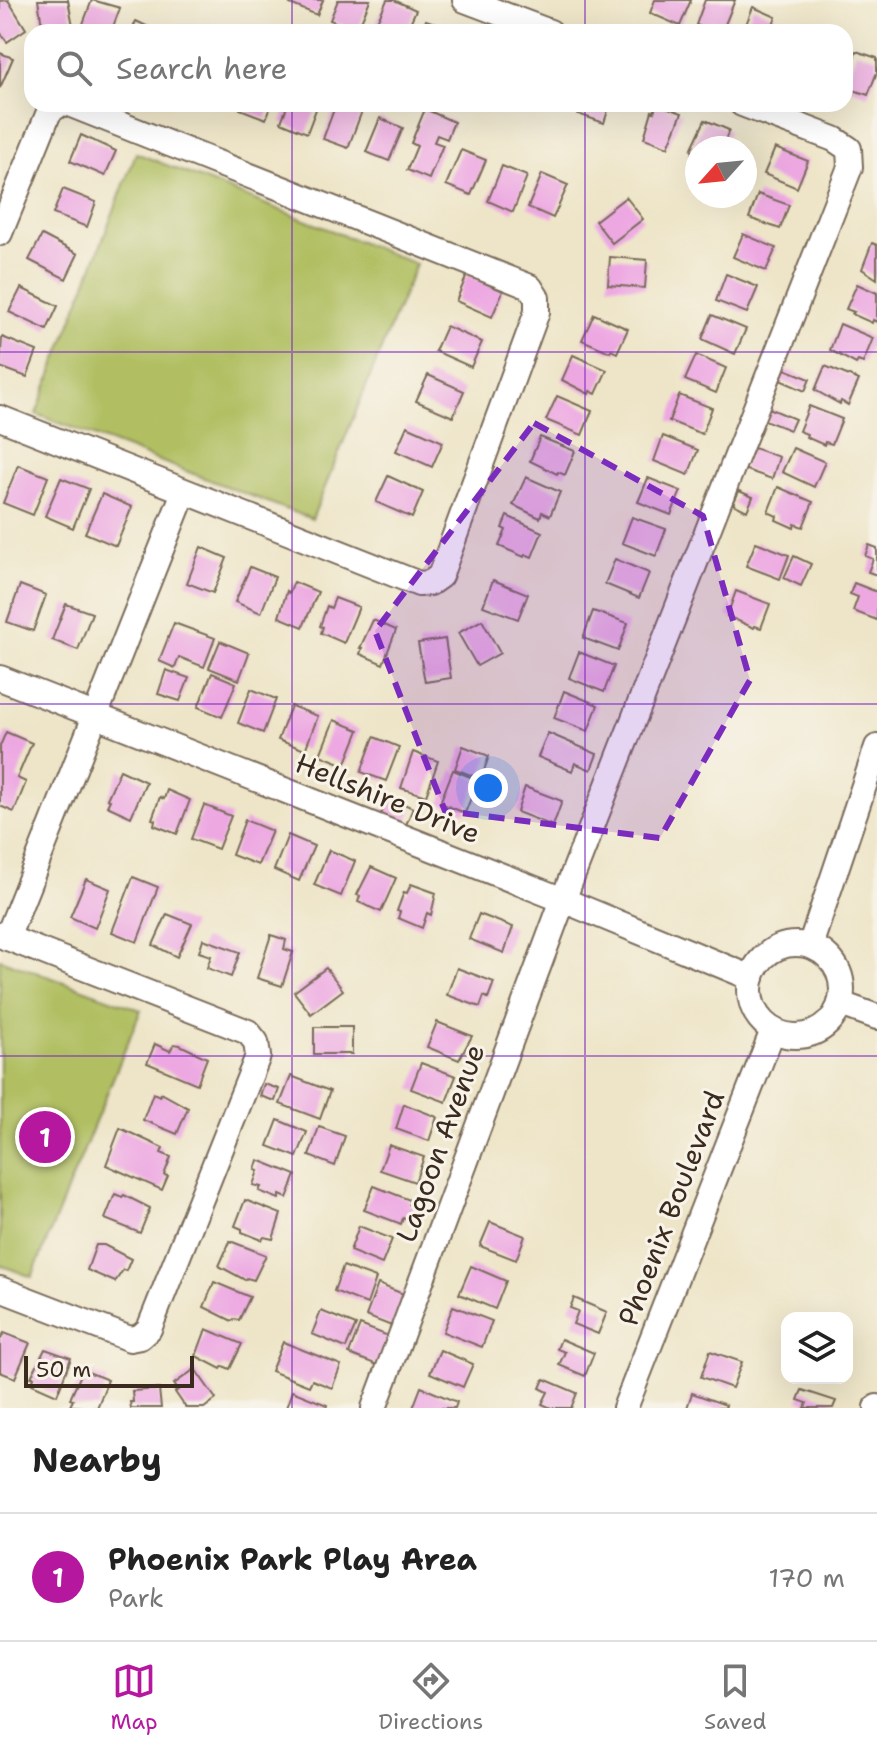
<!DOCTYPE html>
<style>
:root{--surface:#fff;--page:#f6f6f6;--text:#222;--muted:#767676;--line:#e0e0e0;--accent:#b5179e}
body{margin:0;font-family:"Shantell Sans",sans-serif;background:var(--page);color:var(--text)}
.controls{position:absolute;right:24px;bottom:24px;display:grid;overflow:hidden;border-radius:16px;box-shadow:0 8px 32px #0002}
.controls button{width:72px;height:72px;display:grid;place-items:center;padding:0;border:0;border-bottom:2px solid var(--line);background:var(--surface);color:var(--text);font:40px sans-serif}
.compass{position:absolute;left:685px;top:136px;width:72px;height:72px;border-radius:50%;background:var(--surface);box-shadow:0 8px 32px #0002;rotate:243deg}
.scale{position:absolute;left:24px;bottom:20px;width:170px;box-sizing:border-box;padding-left:8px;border:4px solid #3b2a1e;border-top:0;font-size:22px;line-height:28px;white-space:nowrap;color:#3b2a1e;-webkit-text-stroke:6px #f7f3e8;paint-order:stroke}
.you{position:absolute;left:488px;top:788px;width:28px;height:28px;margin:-20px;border:6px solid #fff;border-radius:50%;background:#1a73e8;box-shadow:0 0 0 12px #1a73e833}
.badge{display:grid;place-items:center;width:52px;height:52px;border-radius:50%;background:var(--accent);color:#fff;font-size:26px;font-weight:700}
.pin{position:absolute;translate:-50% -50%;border:4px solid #fff;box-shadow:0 2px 8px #0006}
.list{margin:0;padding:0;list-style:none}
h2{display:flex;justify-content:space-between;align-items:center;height:104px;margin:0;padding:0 32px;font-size:34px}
h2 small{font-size:26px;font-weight:400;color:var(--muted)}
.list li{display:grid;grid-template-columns:52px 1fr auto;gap:24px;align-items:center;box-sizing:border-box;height:128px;padding:0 32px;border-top:2px solid var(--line)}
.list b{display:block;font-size:30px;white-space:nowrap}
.list p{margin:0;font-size:26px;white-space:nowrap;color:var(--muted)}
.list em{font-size:26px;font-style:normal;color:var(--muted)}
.icon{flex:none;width:44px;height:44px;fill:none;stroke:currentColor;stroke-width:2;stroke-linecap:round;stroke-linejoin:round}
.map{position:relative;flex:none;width:877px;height:1408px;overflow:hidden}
.search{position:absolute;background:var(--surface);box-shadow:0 8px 32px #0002;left:24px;right:24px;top:24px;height:88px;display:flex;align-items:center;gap:20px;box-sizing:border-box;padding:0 28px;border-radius:24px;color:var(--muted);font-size:30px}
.sheet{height:232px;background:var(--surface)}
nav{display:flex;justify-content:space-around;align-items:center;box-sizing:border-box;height:112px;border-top:2px solid var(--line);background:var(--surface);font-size:22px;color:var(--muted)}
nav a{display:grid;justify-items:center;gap:4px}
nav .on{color:var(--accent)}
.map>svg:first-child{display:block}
.green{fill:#b1bf62;stroke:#767440;stroke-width:2}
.building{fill:#eda8e2}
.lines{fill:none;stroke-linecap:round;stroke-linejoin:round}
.minor-casing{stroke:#7a6b5a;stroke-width:28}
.minor{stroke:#fff;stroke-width:24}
.marked{fill:#7b2cbf;fill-opacity:0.2;stroke:#7b2cbf;stroke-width:6;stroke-dasharray:16 10;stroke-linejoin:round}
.grid{fill:none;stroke:#7b2cbf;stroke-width:2;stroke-opacity:0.55}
.labels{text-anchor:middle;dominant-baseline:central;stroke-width:6;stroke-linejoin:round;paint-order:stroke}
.street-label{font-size:28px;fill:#3b2a1e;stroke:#f7f3e8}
</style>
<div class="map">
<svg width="877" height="1408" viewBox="0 0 877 1408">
<rect width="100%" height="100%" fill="#f7f3e8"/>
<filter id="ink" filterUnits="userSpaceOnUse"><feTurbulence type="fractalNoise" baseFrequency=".0125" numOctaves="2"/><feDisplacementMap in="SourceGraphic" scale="16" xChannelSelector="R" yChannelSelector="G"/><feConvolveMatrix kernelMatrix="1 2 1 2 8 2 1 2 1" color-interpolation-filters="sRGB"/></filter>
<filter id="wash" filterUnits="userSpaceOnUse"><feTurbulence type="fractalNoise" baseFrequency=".006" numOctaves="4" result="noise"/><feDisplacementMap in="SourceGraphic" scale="32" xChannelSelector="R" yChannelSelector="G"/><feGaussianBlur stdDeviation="1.8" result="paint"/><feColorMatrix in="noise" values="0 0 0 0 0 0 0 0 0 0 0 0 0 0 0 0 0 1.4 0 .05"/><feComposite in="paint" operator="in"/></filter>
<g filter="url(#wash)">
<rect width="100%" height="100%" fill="#eee5c8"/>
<!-- green -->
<g class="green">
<polygon points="136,153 416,264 312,519 36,414"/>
<polygon points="0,959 141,1010 32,1277 0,1265"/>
</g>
<g id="blocks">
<!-- building -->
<g class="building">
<polygon points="8,0 26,29 7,42 0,32 0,1"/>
<polygon points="38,0 68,0 73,26 43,31"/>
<polygon points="92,0 120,8 111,32 80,32"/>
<polygon points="292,0 323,0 317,15 290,4"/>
<polygon points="338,0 370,0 357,31 330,20"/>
<polygon points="387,0 394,0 416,10 406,32 372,32"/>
<polygon points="655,0 691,0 680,26 650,13"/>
<polygon points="705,0 735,0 722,32 714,32 696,25"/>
<polygon points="753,7 776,17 770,32 743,32"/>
<polygon points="426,20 452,29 451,32 421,32"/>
<polygon points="136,21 159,32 131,32"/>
<polygon points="856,51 877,58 877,72 868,95 845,87"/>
<polygon points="0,53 13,58 0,88"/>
<polygon points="242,104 272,104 266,119 240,109"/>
<polygon points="288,104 318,104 307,133 281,122"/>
<polygon points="336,104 362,111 348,148 323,139"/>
<polygon points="582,104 610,104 604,123 578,114"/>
<polygon points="657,104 682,113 668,147 644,138 652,111 654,112"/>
<polygon points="425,109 454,122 447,139 437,135 434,142 443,145 429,179 407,170 417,146 411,143"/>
<polygon points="380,118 403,128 389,161 366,152"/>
<polygon points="705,120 729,130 722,148 697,148 697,159 692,157 693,151 691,150"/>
<polygon points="81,135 116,151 105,176 70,161"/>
<polygon points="775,148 808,161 797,188 764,174"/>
<polygon points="461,150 486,160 471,195 446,185"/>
<polygon points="502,166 527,176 513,212 488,201"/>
<polygon points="542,174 568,185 553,218 528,207"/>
<polygon points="63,189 96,202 87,227 53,214"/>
<polygon points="758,194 789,205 780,229 749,218"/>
<polygon points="626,197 643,219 612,243 595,221"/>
<polygon points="743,234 776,248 766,271 733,257"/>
<polygon points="42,235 78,254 66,279 29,260"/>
<polygon points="872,243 877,245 877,279 862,269"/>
<polygon points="610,257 647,260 645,288 608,285"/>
<polygon points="726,274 758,287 747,313 716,301"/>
<polygon points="467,275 503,291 492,317 456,301"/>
<polygon points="857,284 877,293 877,322 873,320 872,323 852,314 854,312 846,309"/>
<polygon points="21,288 58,306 47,330 9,312"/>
<polygon points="594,314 628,329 617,353 611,350 610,352 582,340"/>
<polygon points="712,315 746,329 735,354 702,339"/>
<polygon points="840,324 873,338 863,363 858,361 856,364 830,350"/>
<polygon points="446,326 482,342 471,367 435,351"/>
<polygon points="2,337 37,351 27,377 0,367"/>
<polygon points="573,355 607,370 596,394 590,391 589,394 562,380"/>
<polygon points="696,355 726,368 716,393 685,380"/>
<polygon points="825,366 859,380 848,405 841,401 840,404 815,390"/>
<polygon points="785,369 810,379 805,391 780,380"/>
<polygon points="428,375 464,391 453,417 416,401"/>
<polygon points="679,395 712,408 702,434 669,421"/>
<polygon points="557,396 592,411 582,435 546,420"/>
<polygon points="809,406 842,419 832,444 825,442 824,445 806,437 807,434 799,431"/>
<polygon points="769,408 795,419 790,430 764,420"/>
<polygon points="407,426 443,442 432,467 396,451"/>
<polygon points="663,436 698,450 688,475 654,461"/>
<polygon points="540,437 575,451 565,475 558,472 557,474 530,461"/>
<polygon points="751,447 779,457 772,479 743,469"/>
<polygon points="793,448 825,462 814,487 782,472"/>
<polygon points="18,465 48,477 33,515 3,503"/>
<polygon points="388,476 423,492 412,518 376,502"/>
<polygon points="526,477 560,492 550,516 542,512 540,518 513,505"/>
<polygon points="61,478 89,489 73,528 45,516"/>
<polygon points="648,478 681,491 671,515 638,502"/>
<polygon points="778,487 813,502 803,527 795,524 794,528 776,520 777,516 768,512"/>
<polygon points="739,491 753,497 747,511 733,504"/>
<polygon points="102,494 132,507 116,546 85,533"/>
<polygon points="507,516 542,532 532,557 525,554 524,557 499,546 506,530 502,528"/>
<polygon points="632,517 666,529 656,556 622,543"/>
<polygon points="756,542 789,555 780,579 746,566"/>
<polygon points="869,545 877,548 877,575 868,572 873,559 865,556"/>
<polygon points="201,547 227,558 213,593 187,583"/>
<polygon points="794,556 811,564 801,586 784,578"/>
<polygon points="615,559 649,573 639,598 605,584"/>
<polygon points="250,567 275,577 261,613 235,602"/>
<polygon points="493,580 528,594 518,619 483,606"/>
<polygon points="294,582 318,592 303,627 279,617 287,591 289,593"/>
<polygon points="854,583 877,592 877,620 853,611 858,597 850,594"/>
<polygon points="20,585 46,595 33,631 7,622"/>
<polygon points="736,591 770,604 761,628 755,626 754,628 727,616"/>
<polygon points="335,598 359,607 344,643 321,633 323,627 320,626 327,606 331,608"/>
<polygon points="66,604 92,613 78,650 52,640"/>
<polygon points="593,611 628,623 618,651 583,638"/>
<polygon points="373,620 396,630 383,664 360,654 362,648 360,648"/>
<polygon points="482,620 500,653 477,666 458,633"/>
<polygon points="174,623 215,638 204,667 179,657 175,668 159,661"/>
<polygon points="445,639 451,678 425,682 418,643"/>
<polygon points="220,641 249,653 239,680 209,668"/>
<polygon points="579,652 614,666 604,692 569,678"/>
<polygon points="166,670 189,678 180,701 158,694"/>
<polygon points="212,673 236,683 222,717 198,707"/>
<polygon points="251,689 276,699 263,733 238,723"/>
<polygon points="564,691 598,705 588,731 554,718"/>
<polygon points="291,706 318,716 305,750 278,740"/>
<polygon points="334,720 359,730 345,765 320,755"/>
<polygon points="6,732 32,743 17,778 26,782 14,812 0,806 0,746"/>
<polygon points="548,733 597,754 591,770 575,763 572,771 538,757"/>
<polygon points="374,737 399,747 386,781 361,772"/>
<polygon points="463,746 489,756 481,779 455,769"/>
<polygon points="413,752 438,761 426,796 401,788"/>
<polygon points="120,770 146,782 131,817 107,806 110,800 107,799"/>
<polygon points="453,770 478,780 465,813 440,803"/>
<polygon points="525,787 562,801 553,826 517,812"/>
<polygon points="167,790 190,800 177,834 154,825 155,820 152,819 160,797 164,799"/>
<polygon points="388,797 413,808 404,830 379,819"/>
<polygon points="204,805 231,816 218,849 191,839"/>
<polygon points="245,820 272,831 258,865 232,855"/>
<polygon points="288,835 314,846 299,881 274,870"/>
<polygon points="329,850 355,861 341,896 314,885"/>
<polygon points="371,867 396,878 381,912 358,902 360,896 357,895"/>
<polygon points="133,877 158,887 137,942 112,932"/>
<polygon points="86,879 110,889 95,928 70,917"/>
<polygon points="411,884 436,893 431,915 427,913 422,928 398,918 400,912 397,911 404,892 407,893"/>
<polygon points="167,914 192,924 177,957 153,945"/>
<polygon points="479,914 513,927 504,953 469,939"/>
<polygon points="271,935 286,940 284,949 293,952 282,986 257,978"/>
<polygon points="203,939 240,952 231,977 207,968 211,956 199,952"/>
<polygon points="326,968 343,990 311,1014 294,992"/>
<polygon points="457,968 494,982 488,998 484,996 480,1007 447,995"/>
<polygon points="437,1022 472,1036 459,1060 427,1047"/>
<rect x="314" y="1027" width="38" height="27"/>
<polygon points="155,1044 170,1051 174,1044 180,1045 207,1058 197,1084 147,1063"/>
<polygon points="421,1063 456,1076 446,1102 411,1089"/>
<polygon points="291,1076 330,1091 320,1119 280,1104"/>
<polygon points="264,1084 279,1089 275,1101 260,1096"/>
<polygon points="153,1093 160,1096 161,1093 188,1108 177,1134 143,1120"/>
<polygon points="404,1104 437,1117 429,1141 396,1129"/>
<polygon points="278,1120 307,1132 297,1157 268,1146"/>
<polygon points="319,1127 345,1136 335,1166 309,1156"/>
<polygon points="120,1128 163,1148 161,1153 171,1157 164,1175 168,1176 162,1190 106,1165"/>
<polygon points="389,1145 424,1157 415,1182 380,1170"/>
<polygon points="258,1160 296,1175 287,1198 280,1195 279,1199 259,1191 261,1187 253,1185 258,1171 255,1170"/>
<polygon points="374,1186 410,1200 409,1204 422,1209 416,1223 403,1218 401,1224 364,1210"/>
<polygon points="115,1194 122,1197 124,1195 150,1208 140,1233 105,1219"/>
<polygon points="245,1200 281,1214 273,1239 264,1237 262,1240 242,1232 242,1229 235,1226"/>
<polygon points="490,1222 525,1236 516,1260 480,1246"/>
<polygon points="359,1226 392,1239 382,1264 350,1251"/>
<polygon points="230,1241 266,1255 254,1280 247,1278 245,1280 219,1266"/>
<polygon points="96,1245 104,1245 131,1259 126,1271 123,1270 115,1282 87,1270"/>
<polygon points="343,1266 376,1278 367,1304 334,1291"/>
<polygon points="471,1266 506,1281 495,1309 459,1294"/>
<polygon points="214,1282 250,1297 239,1320 234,1319 232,1321 204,1307"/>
<polygon points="378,1284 406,1295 394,1327 366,1316"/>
<polygon points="574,1298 607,1312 598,1334 573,1324 578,1311 570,1308"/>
<polygon points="453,1306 492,1321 482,1347 443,1332"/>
<polygon points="321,1311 356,1325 346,1348 312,1334"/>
<polygon points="360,1325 391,1337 380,1366 349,1354"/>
<polygon points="206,1329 242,1344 230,1369 223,1366 221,1369 196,1356"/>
<polygon points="4,1333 30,1343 15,1378 0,1372 0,1340"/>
<polygon points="561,1339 594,1353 585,1376 559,1365 565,1352 557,1349"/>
<polygon points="283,1342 341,1365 332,1388 312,1380 309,1386 271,1371"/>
<polygon points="45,1349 71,1358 57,1395 32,1384 34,1377 31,1377"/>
<polygon points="440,1350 473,1364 463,1387 430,1373"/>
<polygon points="710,1351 742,1362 732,1388 701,1377"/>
<polygon points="195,1369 216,1399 204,1408 186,1408 175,1392 178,1390 174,1384"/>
<polygon points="83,1370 108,1380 97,1408 70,1406 73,1400 70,1399"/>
<polygon points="544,1379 577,1393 571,1408 551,1408 542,1404 548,1392 540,1388"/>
<polygon points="421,1387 457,1402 455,1408 413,1408"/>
<polygon points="159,1389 161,1408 131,1408 130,1402 133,1402 132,1391"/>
<polygon points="802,1390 836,1401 833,1408 805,1408 807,1403 798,1400"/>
<polygon points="292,1391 327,1405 326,1408 286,1408"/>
<polygon points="692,1393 726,1405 725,1408 687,1408"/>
</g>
</g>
</g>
<g filter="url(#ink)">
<use href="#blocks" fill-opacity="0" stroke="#7a6b5a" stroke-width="2"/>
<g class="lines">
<!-- minor casing -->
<g class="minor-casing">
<g id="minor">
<polyline points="465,0 550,32"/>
<polyline points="0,233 49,112 60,104"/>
<polyline points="0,418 419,584 430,583 440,576 537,312 537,298 530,287 69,104"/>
<polyline points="0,678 563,900 752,978"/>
<polyline points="0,935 248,1032 256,1042 258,1056 149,1329 140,1337 130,1339 0,1289"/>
<polyline points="7,938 184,492"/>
<circle cx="796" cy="990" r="46"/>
<polyline points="810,946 877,747"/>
<polyline points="841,1004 877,1017"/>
<polyline points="374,1408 563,900 850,167 849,149 834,139 742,104"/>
<polyline points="625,1408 773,1030"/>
<polyline points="877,1408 877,1407"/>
</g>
</g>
<!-- minor -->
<use href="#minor" class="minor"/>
</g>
</g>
<!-- marked area -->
<path class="marked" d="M534,423L703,516L750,680L660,838L445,811L375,631Z"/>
<!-- grid -->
<path class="grid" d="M292,0V32M585,0V32M292,104V1408M585,104V1408M0,352H877M0,704H877M0,1056H877"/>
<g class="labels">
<!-- street labels -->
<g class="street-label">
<text transform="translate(388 798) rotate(22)">Hellshire Drive</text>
<text transform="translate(440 1143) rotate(-70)">Lagoon Avenue</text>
<text transform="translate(671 1208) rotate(-69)">Phoenix Boulevard</text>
</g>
</g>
</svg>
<div class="controls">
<button><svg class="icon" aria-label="layers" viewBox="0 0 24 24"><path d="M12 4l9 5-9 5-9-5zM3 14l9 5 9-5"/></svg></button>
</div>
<svg class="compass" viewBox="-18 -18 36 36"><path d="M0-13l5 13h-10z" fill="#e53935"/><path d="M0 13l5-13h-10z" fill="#767676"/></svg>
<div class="scale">50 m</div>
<div class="you"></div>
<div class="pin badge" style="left:45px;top:1137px">1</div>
<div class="search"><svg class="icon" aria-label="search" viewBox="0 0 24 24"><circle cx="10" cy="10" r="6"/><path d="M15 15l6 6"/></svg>Search here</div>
</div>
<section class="sheet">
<h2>Nearby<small></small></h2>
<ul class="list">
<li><span class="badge">1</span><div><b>Phoenix Park Play Area</b><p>Park</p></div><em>170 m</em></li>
</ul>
</section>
<nav>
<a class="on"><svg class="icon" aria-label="map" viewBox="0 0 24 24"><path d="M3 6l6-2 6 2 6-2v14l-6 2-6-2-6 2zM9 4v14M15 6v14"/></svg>Map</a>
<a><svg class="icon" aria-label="directions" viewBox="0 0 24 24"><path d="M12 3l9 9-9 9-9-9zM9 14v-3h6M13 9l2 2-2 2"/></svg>Directions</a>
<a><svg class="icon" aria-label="saved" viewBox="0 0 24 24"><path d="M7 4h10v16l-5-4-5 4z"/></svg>Saved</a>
</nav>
